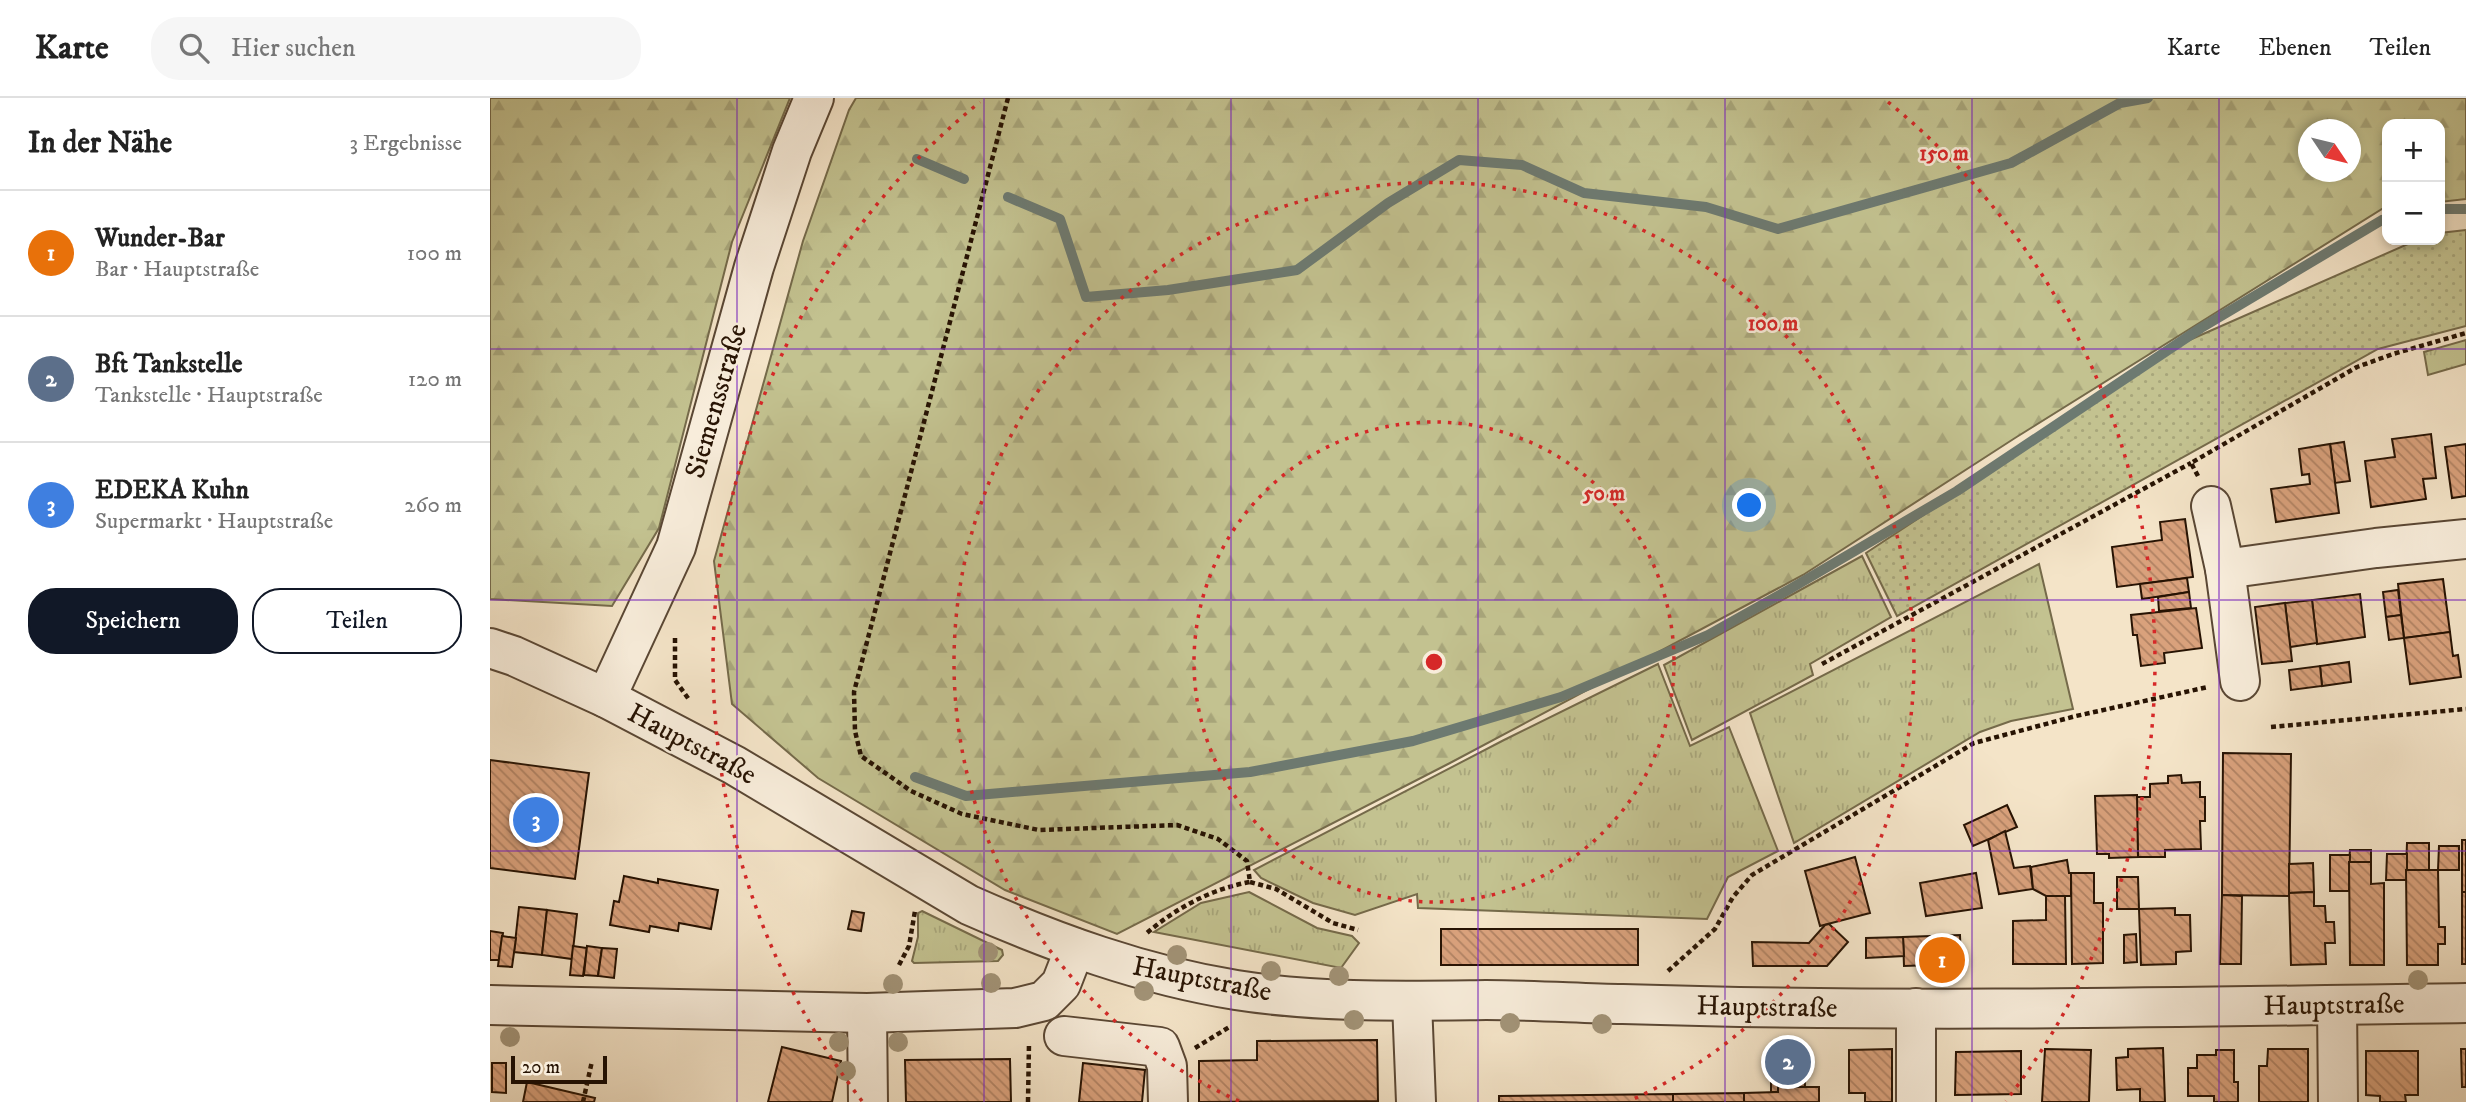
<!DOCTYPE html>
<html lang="de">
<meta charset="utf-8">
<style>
:root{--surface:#fff;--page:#f6f6f6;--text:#222;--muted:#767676;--line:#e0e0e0;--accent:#111827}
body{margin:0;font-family:"IM FELL DW Pica",serif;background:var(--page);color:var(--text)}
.controls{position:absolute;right:21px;top:21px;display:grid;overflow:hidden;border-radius:14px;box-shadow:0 4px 10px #0003}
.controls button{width:63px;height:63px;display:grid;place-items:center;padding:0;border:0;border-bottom:2px solid var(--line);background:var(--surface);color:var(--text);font:35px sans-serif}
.compass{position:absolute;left:1808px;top:21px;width:63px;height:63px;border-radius:50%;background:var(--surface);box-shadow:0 4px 10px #0003;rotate:125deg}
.scale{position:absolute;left:21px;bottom:18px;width:96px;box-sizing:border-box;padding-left:7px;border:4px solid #271303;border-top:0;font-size:19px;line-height:24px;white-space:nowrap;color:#271303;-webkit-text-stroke:5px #f8eddb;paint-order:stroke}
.you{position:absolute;left:1260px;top:408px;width:24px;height:24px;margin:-18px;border:5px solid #fff;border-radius:50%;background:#1a73e8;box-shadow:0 0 0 10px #1a73e833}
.badge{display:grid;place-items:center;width:46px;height:46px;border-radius:50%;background:var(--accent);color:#fff;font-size:23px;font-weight:700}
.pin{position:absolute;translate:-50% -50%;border:4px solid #fff;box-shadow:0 2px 7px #0006}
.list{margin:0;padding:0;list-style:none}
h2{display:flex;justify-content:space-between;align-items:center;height:91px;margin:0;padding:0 28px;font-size:30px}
h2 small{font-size:23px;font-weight:400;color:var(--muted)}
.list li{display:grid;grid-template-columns:46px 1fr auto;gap:21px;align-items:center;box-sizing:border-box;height:126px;padding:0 28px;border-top:2px solid var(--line)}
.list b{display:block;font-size:26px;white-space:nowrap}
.list p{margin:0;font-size:23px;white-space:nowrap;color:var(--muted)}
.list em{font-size:23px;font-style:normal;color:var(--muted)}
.actions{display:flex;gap:14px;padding:21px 28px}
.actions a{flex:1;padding:16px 0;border:2px solid var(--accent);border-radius:28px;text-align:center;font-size:24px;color:var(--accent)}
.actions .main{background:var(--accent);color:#fff}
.icon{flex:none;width:38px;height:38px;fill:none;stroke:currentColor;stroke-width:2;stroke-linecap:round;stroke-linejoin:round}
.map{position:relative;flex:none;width:1976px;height:1004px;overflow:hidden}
header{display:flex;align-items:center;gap:42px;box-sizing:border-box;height:98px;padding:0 35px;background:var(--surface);border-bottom:2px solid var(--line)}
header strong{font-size:33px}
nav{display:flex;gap:38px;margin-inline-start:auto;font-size:24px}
.search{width:490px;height:63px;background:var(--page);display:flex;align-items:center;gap:18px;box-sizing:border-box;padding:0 24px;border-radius:28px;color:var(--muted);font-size:26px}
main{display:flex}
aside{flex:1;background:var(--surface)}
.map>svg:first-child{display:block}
.grass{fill:url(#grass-tufts);stroke:#756a4a;stroke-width:2}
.forest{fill:url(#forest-firs);stroke:#756a4a;stroke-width:2;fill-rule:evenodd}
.garden{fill:url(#garden-dots);stroke:#756a4a;stroke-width:2}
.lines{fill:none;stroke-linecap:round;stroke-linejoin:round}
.stream{stroke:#6d7a71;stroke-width:10}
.building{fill:url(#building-back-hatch);stroke:#271303;stroke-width:2}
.minor-casing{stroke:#5a4734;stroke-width:42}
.path{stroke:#271303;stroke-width:4.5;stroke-dasharray:5 3.5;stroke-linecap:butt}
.minor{stroke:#f8eddb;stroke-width:38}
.tree{fill:#a29377}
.grid{fill:none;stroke:#7b2cbf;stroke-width:2;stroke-opacity:0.55}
.ring{fill:none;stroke:#d62828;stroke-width:3.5;stroke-dasharray:3.5 7}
.labels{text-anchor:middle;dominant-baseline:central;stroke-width:5;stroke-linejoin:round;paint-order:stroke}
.street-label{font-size:28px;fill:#271303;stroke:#f8eddb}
.centre{fill:#d62828;stroke:#f8eddb;stroke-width:3.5}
.ring-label{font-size:21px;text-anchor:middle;font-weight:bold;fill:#d62828;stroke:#f8eddb;stroke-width:5;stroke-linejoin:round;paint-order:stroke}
</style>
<header>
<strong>Karte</strong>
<div class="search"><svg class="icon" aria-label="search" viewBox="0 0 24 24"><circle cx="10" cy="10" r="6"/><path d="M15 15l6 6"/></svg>Hier suchen</div>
<nav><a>Karte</a><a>Ebenen</a><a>Teilen</a></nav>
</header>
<main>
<aside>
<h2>In der Nähe<small>3 Ergebnisse</small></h2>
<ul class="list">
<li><span class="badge" style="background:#e8710a">1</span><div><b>Wunder-Bar</b><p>Bar · Hauptstraße</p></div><em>100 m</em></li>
<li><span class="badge" style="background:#5c6f8a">2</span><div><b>Bft Tankstelle</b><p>Tankstelle · Hauptstraße</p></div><em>120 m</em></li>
<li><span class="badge" style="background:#3f7fe0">3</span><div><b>EDEKA Kuhn</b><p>Supermarkt · Hauptstraße</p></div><em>260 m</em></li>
</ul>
<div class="actions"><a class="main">Speichern</a><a>Teilen</a></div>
</aside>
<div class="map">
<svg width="1976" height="1004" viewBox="0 0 1976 1004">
<defs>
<pattern id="grass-tufts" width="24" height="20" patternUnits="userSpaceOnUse" patternTransform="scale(1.75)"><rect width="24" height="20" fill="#c3c290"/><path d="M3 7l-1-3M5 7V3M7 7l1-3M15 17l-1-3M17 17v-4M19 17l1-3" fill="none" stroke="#a8a67b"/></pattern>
<pattern id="forest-firs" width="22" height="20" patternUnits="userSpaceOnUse" patternTransform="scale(1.75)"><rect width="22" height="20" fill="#c3c290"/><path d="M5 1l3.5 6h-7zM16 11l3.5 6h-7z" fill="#a8a67b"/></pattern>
<pattern id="garden-dots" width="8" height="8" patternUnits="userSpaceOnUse" patternTransform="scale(1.75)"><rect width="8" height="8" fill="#c3c290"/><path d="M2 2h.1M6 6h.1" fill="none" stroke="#a8a67b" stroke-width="1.8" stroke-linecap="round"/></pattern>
<pattern id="building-back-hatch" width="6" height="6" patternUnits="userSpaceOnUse" patternTransform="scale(1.75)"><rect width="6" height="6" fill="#d9a17c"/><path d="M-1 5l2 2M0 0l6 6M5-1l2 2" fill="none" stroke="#b08263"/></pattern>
</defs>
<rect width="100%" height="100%" fill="#f4e4c8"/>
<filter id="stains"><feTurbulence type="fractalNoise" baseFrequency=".00286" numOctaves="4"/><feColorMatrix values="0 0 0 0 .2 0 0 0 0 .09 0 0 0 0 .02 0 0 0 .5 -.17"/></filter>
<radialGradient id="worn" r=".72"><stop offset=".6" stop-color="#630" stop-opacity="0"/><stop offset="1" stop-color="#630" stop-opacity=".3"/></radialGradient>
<!-- grass -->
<g class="grass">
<polygon points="1976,242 1976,266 1938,277 1934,254"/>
<polygon points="1372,458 1401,519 1320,566 1323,577 1202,642 1174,567"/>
<polygon points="1549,466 1583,611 1521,623 1490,634 1304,745 1260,615"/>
<polygon points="1168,566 1200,648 1239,629 1288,753 1238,779 1217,821 928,810 927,796 865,817 823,805 771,780 764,772 1014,642"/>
<polygon points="759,794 827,830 862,838 869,845 851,870 664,834 711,805"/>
<polygon points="432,813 512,852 513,857 508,863 424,865 422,863 428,839 428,815"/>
</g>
<!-- forest -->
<g class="forest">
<polygon points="0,0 300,0 242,144 169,430 122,508 0,501"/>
<path d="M366,0H1976V101L1950,104V26H1897V110L1892,111L1525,340L1313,477L960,665L627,836L515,792L328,680L242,606L224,463L313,143L359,12ZM1818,32H1860V74H1818Z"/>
</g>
<!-- garden -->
<polygon class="garden" points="1976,132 1976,228 1888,251 1407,518 1376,455 1695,244 1927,142 1950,142 1950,135"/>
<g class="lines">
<!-- stream -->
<g class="stream">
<polyline points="427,61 474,81"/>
<polyline points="518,99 570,121 596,199 678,192 807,172 898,105 969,62 1032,67 1094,95 1216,109 1288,131 1521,65 1630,5 1658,0"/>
<polyline points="1950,111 1976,111"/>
<polyline points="425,679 476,698 760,674 923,643 1071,599 1218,537 1300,491 1467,393 1711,230 1892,122 1897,121"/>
</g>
</g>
<!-- building -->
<g class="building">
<polygon points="1941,336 1946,380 1933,381 1936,401 1881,409 1875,363 1905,359 1902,341"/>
<polygon points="1854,344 1860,383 1845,385 1840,346"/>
<polygon points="1840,346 1849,415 1786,424 1781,391 1820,386 1819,376 1812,377 1809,351"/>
<polygon points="1976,346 1976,398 1962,400 1955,349"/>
<polygon points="1695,421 1703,479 1627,489 1622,449 1672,442 1670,424"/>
<polygon points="1697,480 1699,494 1652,501 1650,486"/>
<polygon points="1953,481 1960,534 1914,540 1908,486"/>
<polygon points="1908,492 1911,517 1896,519 1893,494"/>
<polygon points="1699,494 1701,510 1669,513 1668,499"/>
<polygon points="1870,496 1875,539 1827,546 1822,502"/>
<polygon points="1822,502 1827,545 1800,549 1795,505"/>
<polygon points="1795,505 1802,563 1772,566 1765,509"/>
<polygon points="1706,510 1712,550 1674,555 1675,565 1651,568 1647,537 1643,537 1641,517"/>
<polygon points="1911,517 1914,540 1899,542 1896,519"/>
<polygon points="1960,534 1963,558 1968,557 1971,579 1920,586 1914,540"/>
<polygon points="1859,564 1861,584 1832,588 1830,568"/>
<polygon points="1830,568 1832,588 1801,592 1799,572"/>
<polygon points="1733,655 1801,656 1799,798 1732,797"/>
<polygon points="0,662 99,675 85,781 0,770"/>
<polygon points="1691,677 1692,685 1710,684 1710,699 1715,699 1715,723 1710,723 1711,751 1675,752 1675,759 1648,759 1646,699 1660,699 1660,686 1678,685 1678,678"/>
<polygon points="1647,697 1648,759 1619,760 1619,756 1607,756 1605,698"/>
<polygon points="1517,707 1527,729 1483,748 1474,727"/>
<polygon points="1515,733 1524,770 1540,768 1543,791 1509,796 1498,742"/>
<rect x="1972" y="742" width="4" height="52"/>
<polygon points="1917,745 1939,745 1939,772 1916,772"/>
<polygon points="1949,748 1969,748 1969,772 1948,772"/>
<polygon points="1860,752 1881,752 1881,764 1859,764"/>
<polygon points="1897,756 1917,756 1917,782 1896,782"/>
<polygon points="1840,757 1860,757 1859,793 1840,793"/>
<polygon points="1365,759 1380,815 1330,828 1315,773"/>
<polygon points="1577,762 1579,775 1581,775 1581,798 1556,798 1543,791 1541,769"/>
<polygon points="1859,764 1881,764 1881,786 1894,785 1894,867 1860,867"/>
<polygon points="1823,765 1824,794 1799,795 1799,766"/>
<polygon points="1916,772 1948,772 1949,829 1955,829 1955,846 1948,846 1948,867 1917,867"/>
<polygon points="1486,775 1492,810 1436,818 1430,785"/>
<polygon points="1581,775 1604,775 1604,805 1613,805 1613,865 1582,866"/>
<polygon points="134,778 168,785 168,781 228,792 221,831 189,825 188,833 160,828 159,834 120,827 124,803 129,804"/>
<polygon points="1627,779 1648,779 1649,811 1627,811"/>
<polygon points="1824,794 1824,808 1835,808 1836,824 1844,824 1845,845 1835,845 1836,866 1801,867 1799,795"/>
<rect x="1972" y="794" width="4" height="72"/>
<polygon points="1732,797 1752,798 1751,866 1730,866"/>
<polygon points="1556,798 1575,798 1576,866 1523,866 1523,823 1556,822"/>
<polygon points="29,809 57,812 52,857 24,854"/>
<polygon points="1685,810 1685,817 1700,817 1701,853 1686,854 1686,866 1651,867 1649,811"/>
<polygon points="57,812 87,816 82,861 52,857"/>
<polygon points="362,813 374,815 371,833 358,831"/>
<polygon points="1339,826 1358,844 1337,868 1263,868 1262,844 1319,845 1335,827"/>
<rect x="951" y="831" width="197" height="36"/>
<polygon points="0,833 13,835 9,862 0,862"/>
<polygon points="1646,836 1647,864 1634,865 1634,837"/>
<polygon points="1470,837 1471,866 1414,868 1413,839"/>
<polygon points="12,838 26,840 22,869 8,868"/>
<polygon points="1413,839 1414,858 1376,860 1376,840"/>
<polygon points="83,848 97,850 93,878 80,877"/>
<polygon points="97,848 112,850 108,878 94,877"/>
<polygon points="112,850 127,851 124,880 108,878"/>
<polygon points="887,942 888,1003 709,1004 709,963 767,962 767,943"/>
<polygon points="1314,946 1315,989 1288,989 1288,994 1281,994 1281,947"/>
<polygon points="292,949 351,963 342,1004 278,1004"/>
<polygon points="1673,950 1675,1004 1650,1004 1650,991 1627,992 1626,960 1638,959 1638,951"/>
<polygon points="1402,951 1402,1004 1375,1004 1375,995 1359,995 1359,952"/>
<polygon points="1555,951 1601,952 1599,1004 1552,1004"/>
<polygon points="1778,951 1818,951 1818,1004 1769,1004 1769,968 1777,968"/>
<polygon points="1971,951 1976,951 1976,989 1972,989"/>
<polygon points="1726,952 1744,952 1744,984 1748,984 1748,1004 1724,1004 1724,998 1698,998 1698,970 1707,970 1707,957 1726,957"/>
<polygon points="1531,953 1531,996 1465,997 1466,954"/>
<polygon points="1876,953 1928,953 1928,997 1915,997 1916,1004 1890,1004 1890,998 1876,997"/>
<polygon points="520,961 521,1004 416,1004 415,962"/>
<polygon points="2,965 16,965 16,995 2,994"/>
<polygon points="593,965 655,972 652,1004 589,1004"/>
<polygon points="37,984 105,1000 104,1004 33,1004"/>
<polygon points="1288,989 1329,989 1329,1004 1254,1004 1254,995 1288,994"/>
<polygon points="1254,995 1254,1004 1183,1004 1183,996"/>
<polygon points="1183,996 1183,1004 1009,1004 1009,998"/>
</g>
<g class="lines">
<!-- minor casing -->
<g class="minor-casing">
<g id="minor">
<polyline points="1721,408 1735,471 1750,583"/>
<polyline points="1735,471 1886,450 1976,441"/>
<path d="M0,550L24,558L116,600L244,667L479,807C565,845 653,877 746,892C829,905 912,903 996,902C1042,902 1087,905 1133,906C1414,915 1695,909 1976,905"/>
<polyline points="116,600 186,449 264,169 302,53 324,0"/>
<polyline points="922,904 926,1004"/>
<polyline points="0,907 377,915 525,910 554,903 571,886 585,850"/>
<polyline points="1847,907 1848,1004"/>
<polyline points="377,915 378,1004"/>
<polyline points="574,938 670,949 677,968 678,1004"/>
<polyline points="1426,1004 1426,910"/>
</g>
</g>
<!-- path -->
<g class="path">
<path d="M518,0L364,594L365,633L371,658L421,693L472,716L549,732L687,727L728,741L757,763L760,784C721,791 686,810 657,835"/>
<polyline points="1708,378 1701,365 1867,269 1903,256 1976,235"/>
<polyline points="185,540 185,582 200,603"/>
<polyline points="1332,566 1701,365"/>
<polyline points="1781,629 1976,611"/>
<polyline points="760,784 786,791 843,825 868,832"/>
<polyline points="409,867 419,848 425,813"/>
<polyline points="1178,873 1225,831 1243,799 1262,777 1484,645 1586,618 1718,589"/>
<polyline points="705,950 741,928"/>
<polyline points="93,1004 102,963"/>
<polyline points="538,1004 539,945"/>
</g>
<!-- minor -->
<use href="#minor" class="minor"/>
</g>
<!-- trees -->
<g class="tree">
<circle cx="498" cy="854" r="10"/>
<circle cx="687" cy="857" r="10"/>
<circle cx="781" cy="873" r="10"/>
<circle cx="849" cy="878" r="10"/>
<circle cx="1928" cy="882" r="10"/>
<circle cx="501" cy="885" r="10"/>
<circle cx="403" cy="886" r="10"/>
<circle cx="654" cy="893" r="10"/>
<circle cx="864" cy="922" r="10"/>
<circle cx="1020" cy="925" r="10"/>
<circle cx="1112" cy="926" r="10"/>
<circle cx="20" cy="939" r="10"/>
<circle cx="349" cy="944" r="10"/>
<circle cx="408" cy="944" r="10"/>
<circle cx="356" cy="973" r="10"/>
</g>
<!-- grid -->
<path class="grid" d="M247,0V1004M494,0V1004M741,0V1004M988,0V1004M1235,0V1004M1482,0V1004M1729,0V1004M0,251H1976M0,502H1976M0,753H1976"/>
<!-- distance rings -->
<g class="ring">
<circle cx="944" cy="564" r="240"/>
<path d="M749 1003A480 480 0 1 1 1139 1003"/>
<path d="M372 1003A721 721 0 0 1 490 4M1398 4A721 721 0 0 1 1516 1003"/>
</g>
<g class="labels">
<!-- street labels -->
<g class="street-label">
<text transform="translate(226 303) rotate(-74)">Siemensstraße</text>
<text transform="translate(202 646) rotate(28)">Hauptstraße</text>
<text transform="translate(712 881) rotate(11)">Hauptstraße</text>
<text transform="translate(1844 907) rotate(-1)">Hauptstraße</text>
<text transform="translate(1277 909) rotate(1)">Hauptstraße</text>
</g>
</g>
<circle cx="944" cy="564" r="10" class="centre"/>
<g class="ring-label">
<text x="1454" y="62">150 m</text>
<text x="1283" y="232">100 m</text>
<text x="1114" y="402">50 m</text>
</g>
<rect width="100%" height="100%" filter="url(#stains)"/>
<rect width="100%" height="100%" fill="url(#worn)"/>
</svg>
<div class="controls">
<button>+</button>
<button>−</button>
</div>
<svg class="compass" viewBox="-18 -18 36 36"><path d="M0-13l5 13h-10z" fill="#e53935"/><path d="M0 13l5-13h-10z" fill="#767676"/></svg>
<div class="scale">20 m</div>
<div class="you"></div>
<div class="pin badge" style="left:1452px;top:862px;background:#e8710a">1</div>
<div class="pin badge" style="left:1298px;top:964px;background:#5c6f8a">2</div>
<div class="pin badge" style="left:46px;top:722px;background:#3f7fe0">3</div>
</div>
</main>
